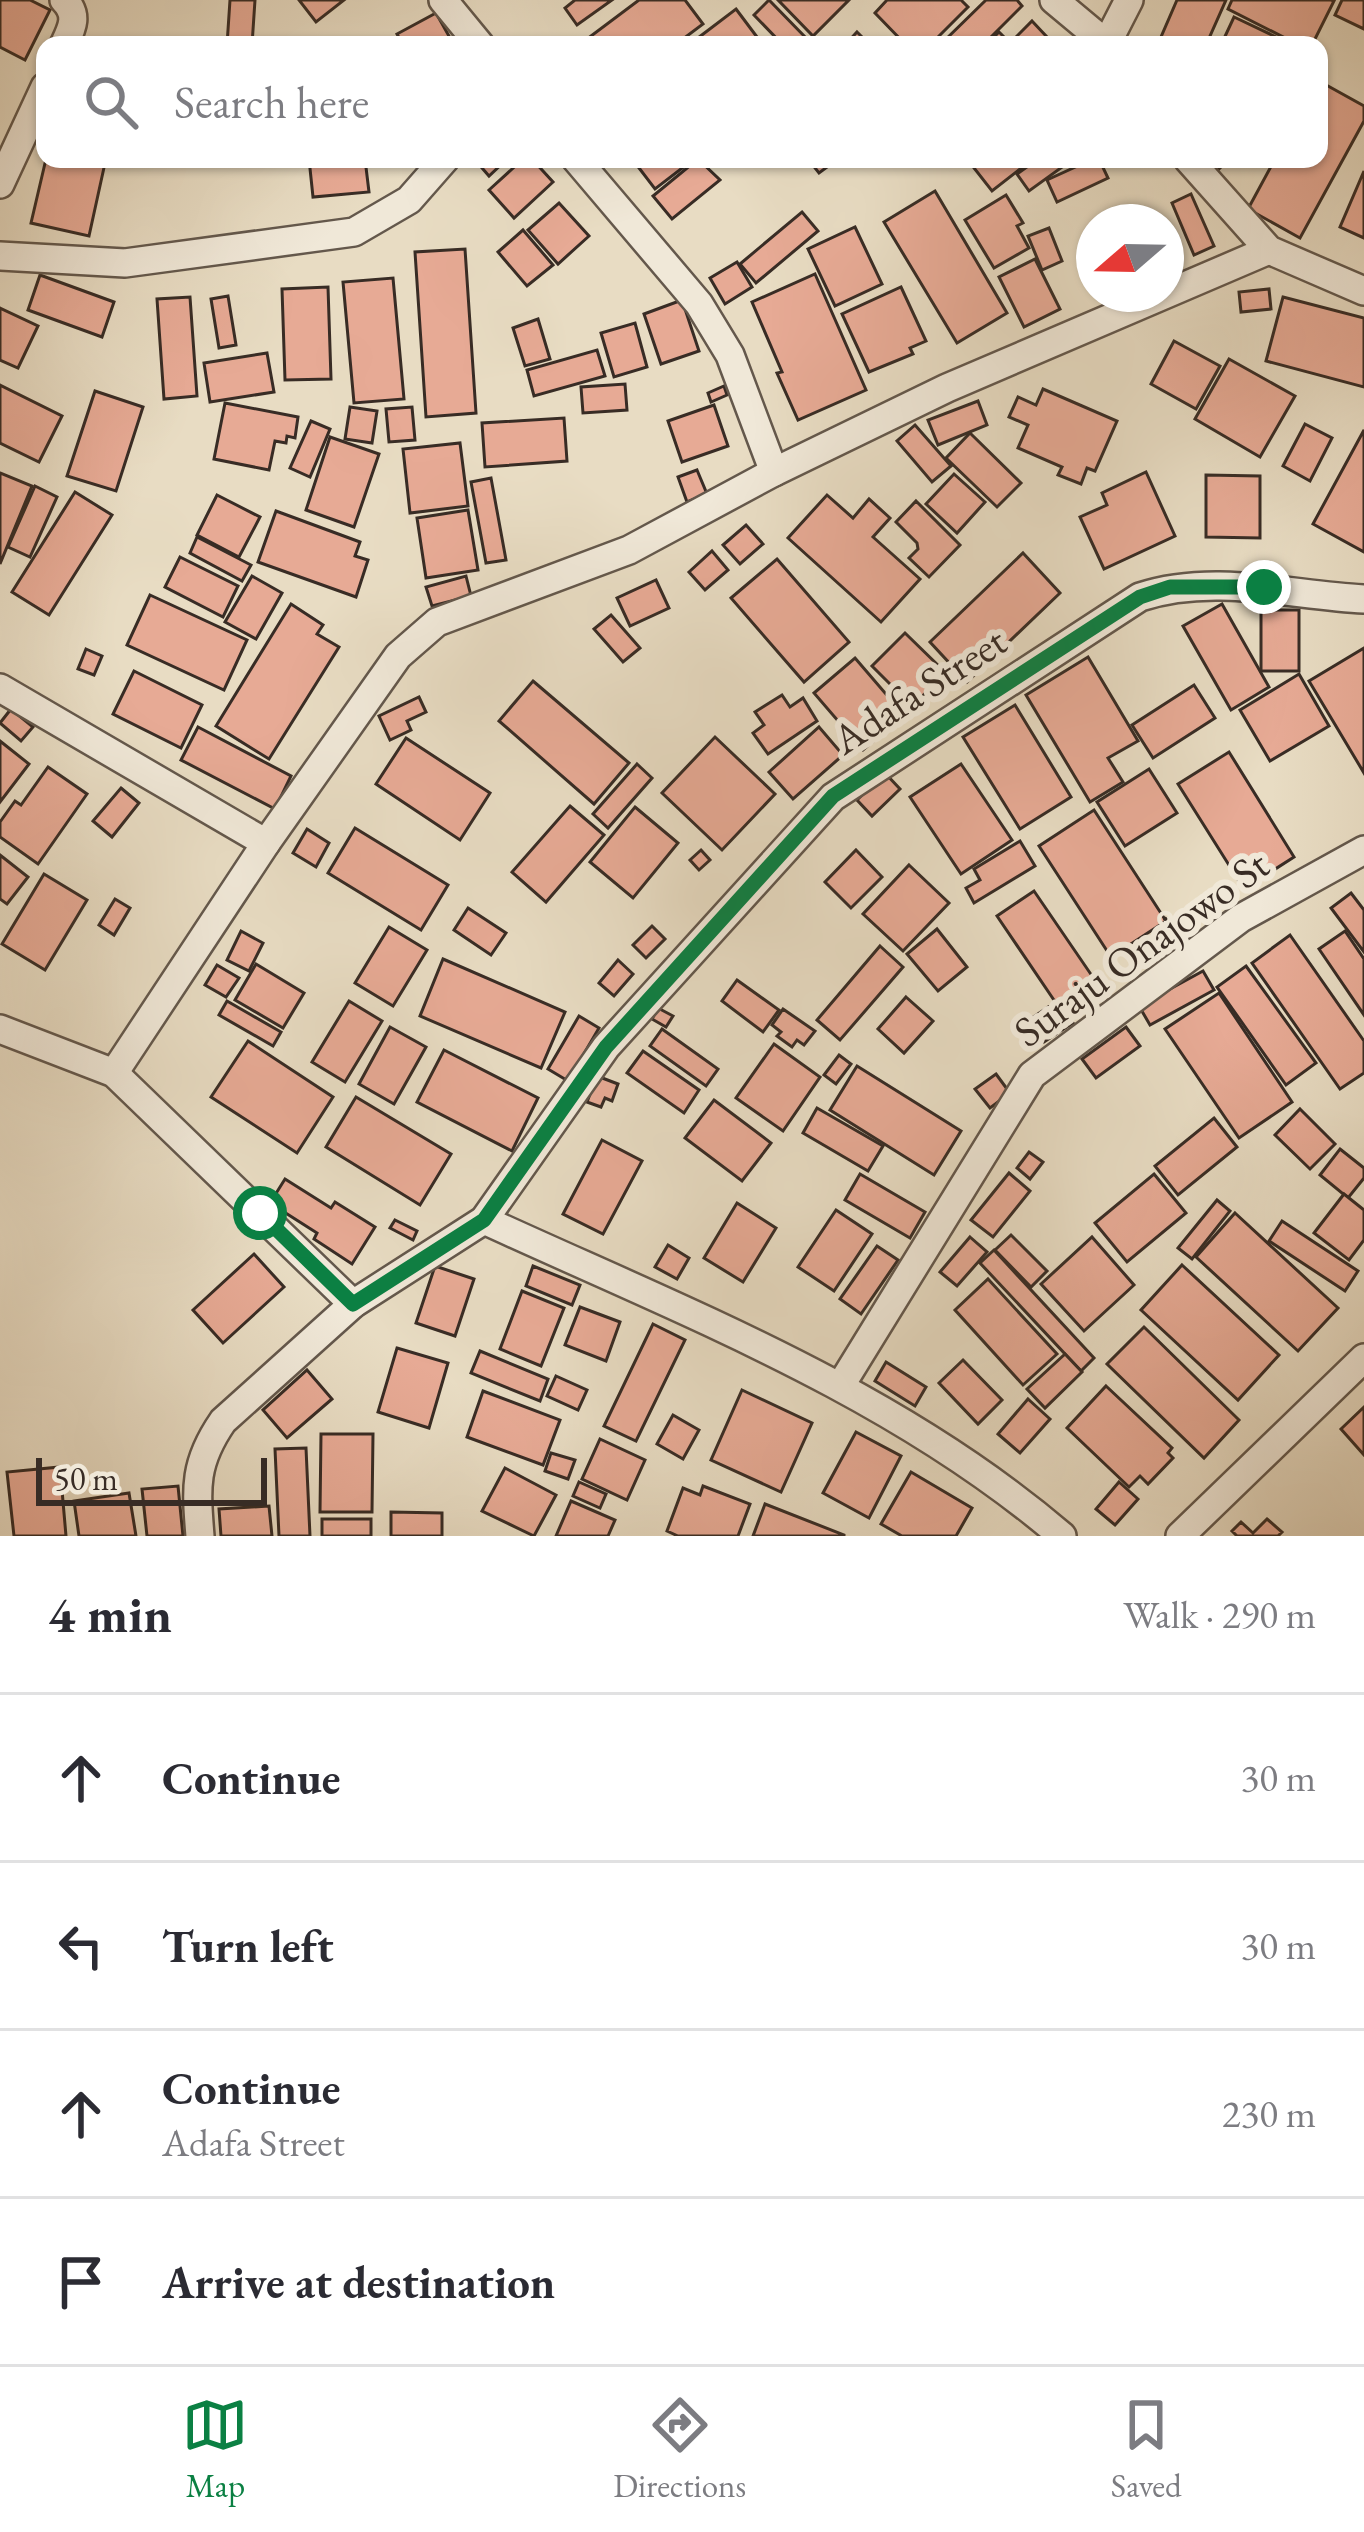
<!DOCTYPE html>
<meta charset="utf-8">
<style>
:root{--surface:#fff;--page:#f7f7f7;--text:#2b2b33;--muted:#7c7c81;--line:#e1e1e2;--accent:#0b8043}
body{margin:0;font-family:"EB Garamond",serif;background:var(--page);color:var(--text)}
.compass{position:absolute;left:1076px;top:204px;width:108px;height:108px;border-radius:50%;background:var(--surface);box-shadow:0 3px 9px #0004;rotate:250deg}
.scale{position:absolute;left:36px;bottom:30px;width:231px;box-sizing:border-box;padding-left:12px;border:6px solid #382c25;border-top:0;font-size:33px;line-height:42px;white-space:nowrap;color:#382c25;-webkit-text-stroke:9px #f0e8d8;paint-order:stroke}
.stop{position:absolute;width:36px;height:36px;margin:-27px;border:9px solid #0b8043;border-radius:50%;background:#fff}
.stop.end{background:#0b8043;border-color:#fff;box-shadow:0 3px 12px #0008}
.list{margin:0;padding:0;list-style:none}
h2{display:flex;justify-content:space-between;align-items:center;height:156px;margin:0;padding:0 48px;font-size:51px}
h2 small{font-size:39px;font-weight:400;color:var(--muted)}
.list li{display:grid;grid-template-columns:78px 1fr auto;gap:36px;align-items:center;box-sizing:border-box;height:168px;padding:0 48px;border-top:3px solid var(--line)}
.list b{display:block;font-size:45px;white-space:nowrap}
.list p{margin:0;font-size:39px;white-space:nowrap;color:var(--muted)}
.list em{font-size:39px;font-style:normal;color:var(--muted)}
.icon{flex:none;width:66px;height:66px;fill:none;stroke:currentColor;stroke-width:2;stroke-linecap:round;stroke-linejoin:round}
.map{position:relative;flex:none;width:1364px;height:1536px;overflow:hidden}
.search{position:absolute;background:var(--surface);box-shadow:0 3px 9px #0004;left:36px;right:36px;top:36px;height:132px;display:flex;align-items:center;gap:30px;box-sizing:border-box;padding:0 42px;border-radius:24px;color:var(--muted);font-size:45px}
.sheet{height:828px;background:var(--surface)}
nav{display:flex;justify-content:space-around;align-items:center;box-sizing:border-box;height:168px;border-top:3px solid var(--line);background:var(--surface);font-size:33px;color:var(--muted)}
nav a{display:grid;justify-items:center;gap:6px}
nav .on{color:var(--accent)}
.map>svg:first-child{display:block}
.building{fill:#e7aa95;stroke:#382c25;stroke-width:3}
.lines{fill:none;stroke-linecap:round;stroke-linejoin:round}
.minor-casing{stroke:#64584c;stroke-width:32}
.minor{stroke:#f0e8d8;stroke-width:27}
.route{stroke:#0b8043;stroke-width:15}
.labels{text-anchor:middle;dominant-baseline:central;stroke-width:12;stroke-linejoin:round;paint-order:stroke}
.street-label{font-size:42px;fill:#382c25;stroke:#f0e8d8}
</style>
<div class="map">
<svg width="1364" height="1536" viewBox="0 0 1364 1536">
<rect width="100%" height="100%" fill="#e8dcc3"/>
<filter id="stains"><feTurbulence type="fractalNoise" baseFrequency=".00167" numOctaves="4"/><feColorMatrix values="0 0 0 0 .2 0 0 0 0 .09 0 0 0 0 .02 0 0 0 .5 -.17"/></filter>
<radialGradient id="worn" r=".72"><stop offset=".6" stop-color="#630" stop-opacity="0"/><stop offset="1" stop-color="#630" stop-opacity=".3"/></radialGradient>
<!-- building -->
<g class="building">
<polygon points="0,0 30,0 50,10 25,60 0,47"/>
<polygon points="230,0 255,0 252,45 227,45"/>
<polygon points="299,0 344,0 316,22"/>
<polygon points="575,0 612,0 577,25 565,8"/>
<polygon points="639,0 685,0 703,24 675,45 579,45"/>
<polygon points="769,0 808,40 803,45 783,45 754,15"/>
<polygon points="778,0 849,0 813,36"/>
<polygon points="887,0 961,0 968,7 930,45 906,45 875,13"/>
<polygon points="986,0 1017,0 1022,6 983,45 940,45"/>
<polygon points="1177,0 1226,0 1206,45 1180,45 1161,37"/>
<polygon points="1232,0 1331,0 1334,1 1312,45 1299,45 1228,9"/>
<polygon points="1342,0 1364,0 1364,29 1335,15"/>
<polygon points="736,9 763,45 698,45 694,41"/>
<polygon points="436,13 454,45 403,45 397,34"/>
<polygon points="1234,17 1293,45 1221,45"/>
<polygon points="1032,21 1047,37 1039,45 1022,45 1015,38"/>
<polygon points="857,32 870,45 845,45"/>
<polygon points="999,32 1012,45 986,45"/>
<polygon points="1319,81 1364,106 1364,121 1300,238 1248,209 1275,159 1319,159"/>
<polygon points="46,159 105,163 89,236 31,223"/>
<polygon points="309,159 365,159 369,192 313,197"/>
<polygon points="479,159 507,159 489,176 476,161"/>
<polygon points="523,159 532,159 553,182 514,218 489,190"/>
<polygon points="643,159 694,159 655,189 636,164"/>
<polygon points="698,159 720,180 672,219 653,196"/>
<polygon points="808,159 838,159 819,173"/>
<polygon points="967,159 1033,159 992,191"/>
<polygon points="1038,159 1061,159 1065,165 1029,191 1017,174"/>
<polygon points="1093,159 1099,159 1108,178 1057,202 1047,180"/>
<polygon points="1204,159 1229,159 1217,171"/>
<polygon points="1364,171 1364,238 1340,227"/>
<polygon points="935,191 1007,313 957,343 884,222"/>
<polygon points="1191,194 1214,246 1194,255 1172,203"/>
<polygon points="1006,195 1023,223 1017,226 1029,248 994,268 965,220"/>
<polygon points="559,203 589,236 558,264 528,230"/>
<polygon points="802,212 818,231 756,283 740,264"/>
<polygon points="855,227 882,284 835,306 808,249"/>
<polygon points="1049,228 1062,261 1042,270 1028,236"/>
<polygon points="523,230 553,265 527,286 498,252"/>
<polygon points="465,249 476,413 426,417 415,252"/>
<polygon points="1035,259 1060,309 1024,327 999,277"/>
<polygon points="737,262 752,287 725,304 710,278"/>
<polygon points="815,274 866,390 798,420 777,373 782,372 752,302"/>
<polygon points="40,275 114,302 102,337 28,310"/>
<polygon points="393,278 404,399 354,403 343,282"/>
<polygon points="328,287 331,379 285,380 282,289"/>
<polygon points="901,287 926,341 910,348 913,354 869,372 842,314"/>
<polygon points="1269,289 1271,309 1241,312 1239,292"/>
<polygon points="228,296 236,345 219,348 211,299"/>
<polygon points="190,297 197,396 164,399 157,299"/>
<polygon points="1283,297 1364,318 1364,387 1266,361"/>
<polygon points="682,300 699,351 661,364 644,314"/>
<polygon points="0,308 38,326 18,368 0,360"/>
<polygon points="538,319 550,359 525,366 513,328"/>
<polygon points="635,323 647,367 614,377 601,333"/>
<polygon points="1174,341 1220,366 1196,409 1151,384"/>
<polygon points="597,350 605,376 534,396 527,370"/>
<polygon points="267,353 274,392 210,402 204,363"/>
<polygon points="1229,359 1295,396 1260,457 1195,419"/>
<polygon points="625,384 627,410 583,413 581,387"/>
<polygon points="0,385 62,416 39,462 0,443"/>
<polygon points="724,386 727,395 711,402 708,393"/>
<polygon points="1043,389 1117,421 1095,471 1087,468 1081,484 1058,475 1062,467 1018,448 1028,425 1009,417 1018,397 1036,405"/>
<polygon points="95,391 143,407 116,491 67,476"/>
<polygon points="978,401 987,425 938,445 928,420"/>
<polygon points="225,403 298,417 295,438 287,436 286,443 275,441 269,470 214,459"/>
<polygon points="714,405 728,446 682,462 668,421"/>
<polygon points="350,407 377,411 372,443 345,439"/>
<polygon points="412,407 415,440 389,442 386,409"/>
<polygon points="564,418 567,461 485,467 482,423"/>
<polygon points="311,421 330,429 310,477 290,468"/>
<polygon points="1305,424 1332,438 1310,481 1283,466"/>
<polygon points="915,425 951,466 932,482 897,441"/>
<polygon points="1364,430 1364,552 1313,524"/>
<polygon points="970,433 1021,483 997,507 946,458"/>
<polygon points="330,437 379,454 354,527 306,510"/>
<polygon points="460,443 468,506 410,513 403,449"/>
<polygon points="697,470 707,494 687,502 678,477"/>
<polygon points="1146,472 1175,536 1104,569 1080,517 1107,505 1102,493"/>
<polygon points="0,473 32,486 0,564"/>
<polygon points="954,474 985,502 957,533 926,504"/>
<polygon points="1206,475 1260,476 1260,538 1206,537"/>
<polygon points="491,478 506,560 486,563 471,482"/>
<polygon points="35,486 57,497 30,557 8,547"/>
<polygon points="75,492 112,515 49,615 12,592"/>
<polygon points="217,495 260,517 239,557 197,535"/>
<polygon points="827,495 853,518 869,499 890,518 873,537 920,579 881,622 788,538"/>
<polygon points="916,501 960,545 929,577 909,558 918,549 917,543 896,522"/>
<polygon points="468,510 478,570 426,578 417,518"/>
<polygon points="276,511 360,542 355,556 368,560 356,597 258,562"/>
<polygon points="746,525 763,544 740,564 723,545"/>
<polygon points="197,537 251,565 242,581 190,553"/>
<polygon points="712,551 728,570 705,590 689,572"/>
<polygon points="1023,553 1060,593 967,682 930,642"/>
<polygon points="180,557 238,586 223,617 165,587"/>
<polygon points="777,559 849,642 804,682 731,598"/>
<polygon points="252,576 282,593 256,639 225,622"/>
<polygon points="466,576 471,596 432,606 426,587"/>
<polygon points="656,580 669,608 630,626 617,598"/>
<polygon points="150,595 247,640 224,690 127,645"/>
<polygon points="291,604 323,625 317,634 339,647 269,759 216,726"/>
<polygon points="1222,604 1269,687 1231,710 1183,626"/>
<rect x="1261" y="610" width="38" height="61"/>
<polygon points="611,615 640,648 623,662 594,629"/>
<polygon points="905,633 946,673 912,706 872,666"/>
<polygon points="1364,648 1364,773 1309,681"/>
<polygon points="86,649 102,656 94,675 78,669"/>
<polygon points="1088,657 1138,741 1108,758 1123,782 1090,802 1026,695"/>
<polygon points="855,658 904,715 863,750 814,693"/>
<polygon points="134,671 202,705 181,748 113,714"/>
<polygon points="1299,674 1329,726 1270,761 1240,710"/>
<polygon points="533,681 629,763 594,804 499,721"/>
<polygon points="1194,685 1215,718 1153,758 1132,725"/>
<polygon points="782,695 790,707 803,698 817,721 768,754 753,733 764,725 755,712"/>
<polygon points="419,697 426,712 407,721 411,730 390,740 379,716"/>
<polygon points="1015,705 1071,797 1020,829 963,737"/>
<polygon points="11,709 33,727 21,741 0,723"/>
<polygon points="198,727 291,776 275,809 181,760"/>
<polygon points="819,727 843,755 793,799 769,772"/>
<polygon points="715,737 775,794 722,850 662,793"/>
<polygon points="406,738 490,793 460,840 376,784"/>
<polygon points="0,741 29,764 0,802"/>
<polygon points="1229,752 1294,857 1244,889 1178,784"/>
<polygon points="637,764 652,778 608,828 593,814"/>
<polygon points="961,764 1012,840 961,874 910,797"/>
<polygon points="48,767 87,794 38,864 0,837 0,822 15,801 21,805"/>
<polygon points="1149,769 1177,813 1125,846 1097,802"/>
<polygon points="885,773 900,789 872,816 857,800"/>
<polygon points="121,788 139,803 112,837 93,821"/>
<polygon points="570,806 604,835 546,902 512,872"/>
<polygon points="635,807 678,843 633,898 590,862"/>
<polygon points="1094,810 1166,921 1111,957 1039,846"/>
<polygon points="355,828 448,885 421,930 328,873"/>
<polygon points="307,829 329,843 316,867 293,853"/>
<polygon points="1020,841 1035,866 974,903 966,888 980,880 974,869"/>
<polygon points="701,850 710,860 699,870 690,860"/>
<polygon points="856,850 882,877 851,908 825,882"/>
<polygon points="0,855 28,877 7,904 0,899"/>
<polygon points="909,865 949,903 903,951 863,914"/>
<polygon points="44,874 87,900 45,970 2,944"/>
<polygon points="1034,891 1101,989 1075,1007 1069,999 1058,1006 997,916"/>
<polygon points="1351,893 1364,910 1364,952 1331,908"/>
<polygon points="115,899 130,908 114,935 99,925"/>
<polygon points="468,908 506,933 491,955 454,930"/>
<polygon points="652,926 665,939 646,958 633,945"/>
<polygon points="389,927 427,950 393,1006 355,983"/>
<polygon points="937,929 967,967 938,991 907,954"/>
<polygon points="241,931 263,943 249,971 227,960"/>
<polygon points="1345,931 1364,959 1364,1015 1319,949"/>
<polygon points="1290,935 1364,1041 1364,1073 1340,1089 1252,963"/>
<polygon points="880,946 903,967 840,1040 817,1020"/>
<polygon points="443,959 565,1012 541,1068 420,1016"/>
<polygon points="618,960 633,974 614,996 599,983"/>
<polygon points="256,964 304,993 283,1028 235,1000"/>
<polygon points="217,965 239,978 226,997 205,985"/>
<polygon points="1246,966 1316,1063 1286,1085 1217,987"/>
<polygon points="1203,971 1214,990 1150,1025 1139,1006"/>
<polygon points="737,980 779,1010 763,1032 722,1001"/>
<polygon points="1219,993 1292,1102 1239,1138 1165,1029"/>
<polygon points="906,997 933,1021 904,1053 878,1029"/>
<polygon points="227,1001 281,1032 273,1046 219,1015"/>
<polygon points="349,1001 382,1021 345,1082 312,1062"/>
<polygon points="1048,1007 1053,1015 1062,1009 1073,1023 1044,1042 1029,1020"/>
<polygon points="658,1008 673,1016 666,1027 652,1019"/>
<polygon points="783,1009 815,1031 804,1045 797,1040 792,1047 777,1036 781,1032 772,1025"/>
<polygon points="579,1016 599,1028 568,1081 548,1069"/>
<polygon points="390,1027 426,1047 394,1104 359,1084"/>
<polygon points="1126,1027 1140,1046 1096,1078 1082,1059"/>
<polygon points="662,1029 718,1069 706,1086 650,1046"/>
<polygon points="248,1041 333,1097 297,1153 211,1097"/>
<polygon points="774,1044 820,1077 783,1131 736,1098"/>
<polygon points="444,1050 538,1098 512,1151 417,1102"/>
<polygon points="643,1051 699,1090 684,1113 627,1073"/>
<polygon points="839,1055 851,1064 836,1084 824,1075"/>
<polygon points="857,1066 961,1131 934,1175 830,1110"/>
<polygon points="996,1074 1010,1093 990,1108 975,1089"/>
<polygon points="597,1076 618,1084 612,1101 605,1098 601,1107 587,1102"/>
<polygon points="356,1097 451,1154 420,1205 326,1147"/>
<polygon points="714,1100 771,1143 742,1181 685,1138"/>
<polygon points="817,1108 883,1146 868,1171 803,1133"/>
<polygon points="1300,1109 1335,1144 1310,1169 1275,1135"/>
<polygon points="1214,1118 1237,1147 1178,1195 1155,1166"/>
<polygon points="602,1140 642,1161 603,1234 563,1214"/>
<polygon points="1340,1149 1364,1168 1364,1178 1348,1198 1320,1175"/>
<polygon points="1029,1152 1043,1162 1030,1179 1017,1168"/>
<polygon points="1009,1173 1030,1191 993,1237 971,1220"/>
<polygon points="860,1174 925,1212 910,1238 845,1200"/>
<polygon points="1154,1174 1186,1213 1127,1262 1095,1223"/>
<polygon points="285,1179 331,1208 335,1202 375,1227 352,1264 314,1239 317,1233 270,1203"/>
<polygon points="1344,1194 1364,1210 1364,1240 1349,1260 1314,1233"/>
<polygon points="1217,1200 1230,1211 1192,1259 1178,1248"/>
<polygon points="737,1203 776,1228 743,1282 704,1258"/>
<polygon points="836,1210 872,1234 834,1291 798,1267"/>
<polygon points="1235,1213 1338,1308 1298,1351 1196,1257"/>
<polygon points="395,1220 417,1231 413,1240 390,1228"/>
<polygon points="1282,1221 1358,1271 1345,1291 1269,1241"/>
<polygon points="1011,1235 1047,1271 1031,1287 995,1250"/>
<polygon points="970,1237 987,1252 957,1286 940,1272"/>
<polygon points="1092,1237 1134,1285 1084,1331 1041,1284"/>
<polygon points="668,1245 689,1258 677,1279 655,1267"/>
<polygon points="877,1246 898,1260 861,1314 840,1299"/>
<polygon points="994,1250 1094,1358 1081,1371 980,1263"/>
<polygon points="254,1254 284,1287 223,1343 193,1310"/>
<polygon points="1182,1265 1279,1355 1238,1400 1141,1310"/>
<polygon points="435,1266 474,1279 455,1336 416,1323"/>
<polygon points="533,1266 580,1285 572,1305 526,1286"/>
<polygon points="988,1279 1057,1354 1023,1385 955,1310"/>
<polygon points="522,1291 564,1308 541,1366 500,1349"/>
<polygon points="580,1307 620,1322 606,1361 565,1345"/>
<polygon points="653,1324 685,1340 636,1441 604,1426"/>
<polygon points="1144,1327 1239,1420 1204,1458 1107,1364"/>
<polygon points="397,1348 448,1363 429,1428 378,1412"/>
<polygon points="480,1351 548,1379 540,1401 471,1373"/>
<polygon points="1065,1354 1082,1372 1045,1408 1027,1389"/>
<polygon points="963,1360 1002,1400 978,1424 939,1383"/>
<polygon points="886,1362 926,1387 915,1406 875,1381"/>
<polygon points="307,1370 332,1399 287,1438 263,1410"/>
<polygon points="556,1376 587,1390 578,1410 547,1396"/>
<polygon points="1106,1386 1172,1448 1168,1453 1173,1458 1148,1484 1140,1476 1129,1487 1067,1428"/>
<polygon points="742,1390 812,1423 781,1492 711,1460"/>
<polygon points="483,1391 560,1420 543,1465 467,1437"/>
<polygon points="1028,1399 1050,1419 1020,1453 998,1434"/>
<polygon points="1364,1407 1364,1455 1341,1429"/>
<polygon points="673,1415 699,1430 683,1459 657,1444"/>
<polygon points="856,1432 901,1456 869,1518 823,1493"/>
<polygon points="321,1434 373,1434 372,1512 320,1512"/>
<polygon points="600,1439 645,1460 627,1500 582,1479"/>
<polygon points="306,1448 310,1536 279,1536 275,1449"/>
<polygon points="551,1453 575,1460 568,1479 545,1471"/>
<polygon points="60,1467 66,1536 14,1536 7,1472"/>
<polygon points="505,1468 556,1495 534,1536 482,1511"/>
<polygon points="911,1472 972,1508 956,1536 902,1536 881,1524"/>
<polygon points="579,1482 606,1494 600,1508 573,1496"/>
<polygon points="1119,1482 1138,1499 1115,1525 1096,1509"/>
<polygon points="178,1486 183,1536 147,1536 142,1489"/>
<polygon points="703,1486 750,1504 738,1536 678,1536 667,1531 683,1488 700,1495"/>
<polygon points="129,1493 136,1536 79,1536 74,1501"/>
<polygon points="571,1501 615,1520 608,1536 556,1536"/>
<polygon points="765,1504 844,1535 844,1536 753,1536"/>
<polygon points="269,1506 272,1536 221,1536 219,1509"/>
<polygon points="391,1512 442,1513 442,1536 391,1536"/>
<rect x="322" y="1519" width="49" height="17"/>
<polygon points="1267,1519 1282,1532 1278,1536 1237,1536 1232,1531 1241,1522 1253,1533"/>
</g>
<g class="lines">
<!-- minor casing -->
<g class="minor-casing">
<g id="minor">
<polyline points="443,0 480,45"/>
<polyline points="1054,0 1108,45"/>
<polyline points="1107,43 1129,0"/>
<path d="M64,45C72,28 79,15 64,0"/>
<polyline points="576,159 699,304 730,355 774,472"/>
<polyline points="1188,159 1269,250 1364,291"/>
<polyline points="0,184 45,87"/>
<polyline points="0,256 125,263 354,232 409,200 445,159"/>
<polyline points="0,688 266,843"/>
<polyline points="0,1029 114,1073 353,1304"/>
<polyline points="114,1073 266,843 398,656 437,622 629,550 774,472 947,388 1269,250"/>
<path d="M484,1220C684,1312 894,1392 1062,1536"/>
<polyline points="841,1385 1032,1075 1241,918 1364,850"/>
<path d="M200,1536C196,1487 194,1463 223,1421L353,1304L484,1220L606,1047L833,797L1140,597C1213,573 1289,595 1364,599"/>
<polyline points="1180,1536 1364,1358"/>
</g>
</g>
<!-- minor -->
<use href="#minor" class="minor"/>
</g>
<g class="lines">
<!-- route -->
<polyline class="route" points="260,1213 353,1304 484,1220 606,1047 833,796 1140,597 1170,587 1264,587"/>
</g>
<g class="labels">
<!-- street labels -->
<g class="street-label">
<text transform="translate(919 690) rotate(-33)">Adafa Street</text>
<text transform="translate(1141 948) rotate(-36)">Suraju Onajowo St</text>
</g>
</g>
<rect width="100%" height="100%" filter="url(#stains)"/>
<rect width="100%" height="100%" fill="url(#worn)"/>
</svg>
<svg class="compass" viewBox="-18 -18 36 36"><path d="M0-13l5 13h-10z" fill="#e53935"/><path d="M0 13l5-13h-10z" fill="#7c7c81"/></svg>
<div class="scale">50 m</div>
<div class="stop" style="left:260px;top:1213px"></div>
<div class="stop end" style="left:1264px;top:587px"></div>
<div class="search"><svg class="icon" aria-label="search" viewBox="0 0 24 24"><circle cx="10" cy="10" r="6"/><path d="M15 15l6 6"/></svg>Search here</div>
</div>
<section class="sheet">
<h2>4 min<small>Walk · 290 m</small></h2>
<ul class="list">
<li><svg class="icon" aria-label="ahead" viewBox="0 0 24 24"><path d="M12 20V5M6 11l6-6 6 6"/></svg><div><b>Continue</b></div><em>30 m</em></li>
<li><svg class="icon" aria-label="left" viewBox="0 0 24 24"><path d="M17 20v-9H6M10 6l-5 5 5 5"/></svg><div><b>Turn left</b></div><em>30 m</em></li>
<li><svg class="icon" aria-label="ahead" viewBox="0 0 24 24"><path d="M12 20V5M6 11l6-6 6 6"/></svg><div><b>Continue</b><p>Adafa Street</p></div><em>230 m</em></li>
<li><svg class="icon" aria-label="arrive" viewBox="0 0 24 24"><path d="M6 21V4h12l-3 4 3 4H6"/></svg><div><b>Arrive at destination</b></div></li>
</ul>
</section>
<nav>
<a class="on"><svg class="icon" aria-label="map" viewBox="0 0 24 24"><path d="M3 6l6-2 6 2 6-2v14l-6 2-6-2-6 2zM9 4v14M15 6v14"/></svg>Map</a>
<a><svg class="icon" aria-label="directions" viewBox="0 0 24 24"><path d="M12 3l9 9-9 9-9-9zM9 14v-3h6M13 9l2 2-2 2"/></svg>Directions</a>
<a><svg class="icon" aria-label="saved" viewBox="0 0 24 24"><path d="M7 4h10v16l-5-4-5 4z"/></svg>Saved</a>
</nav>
